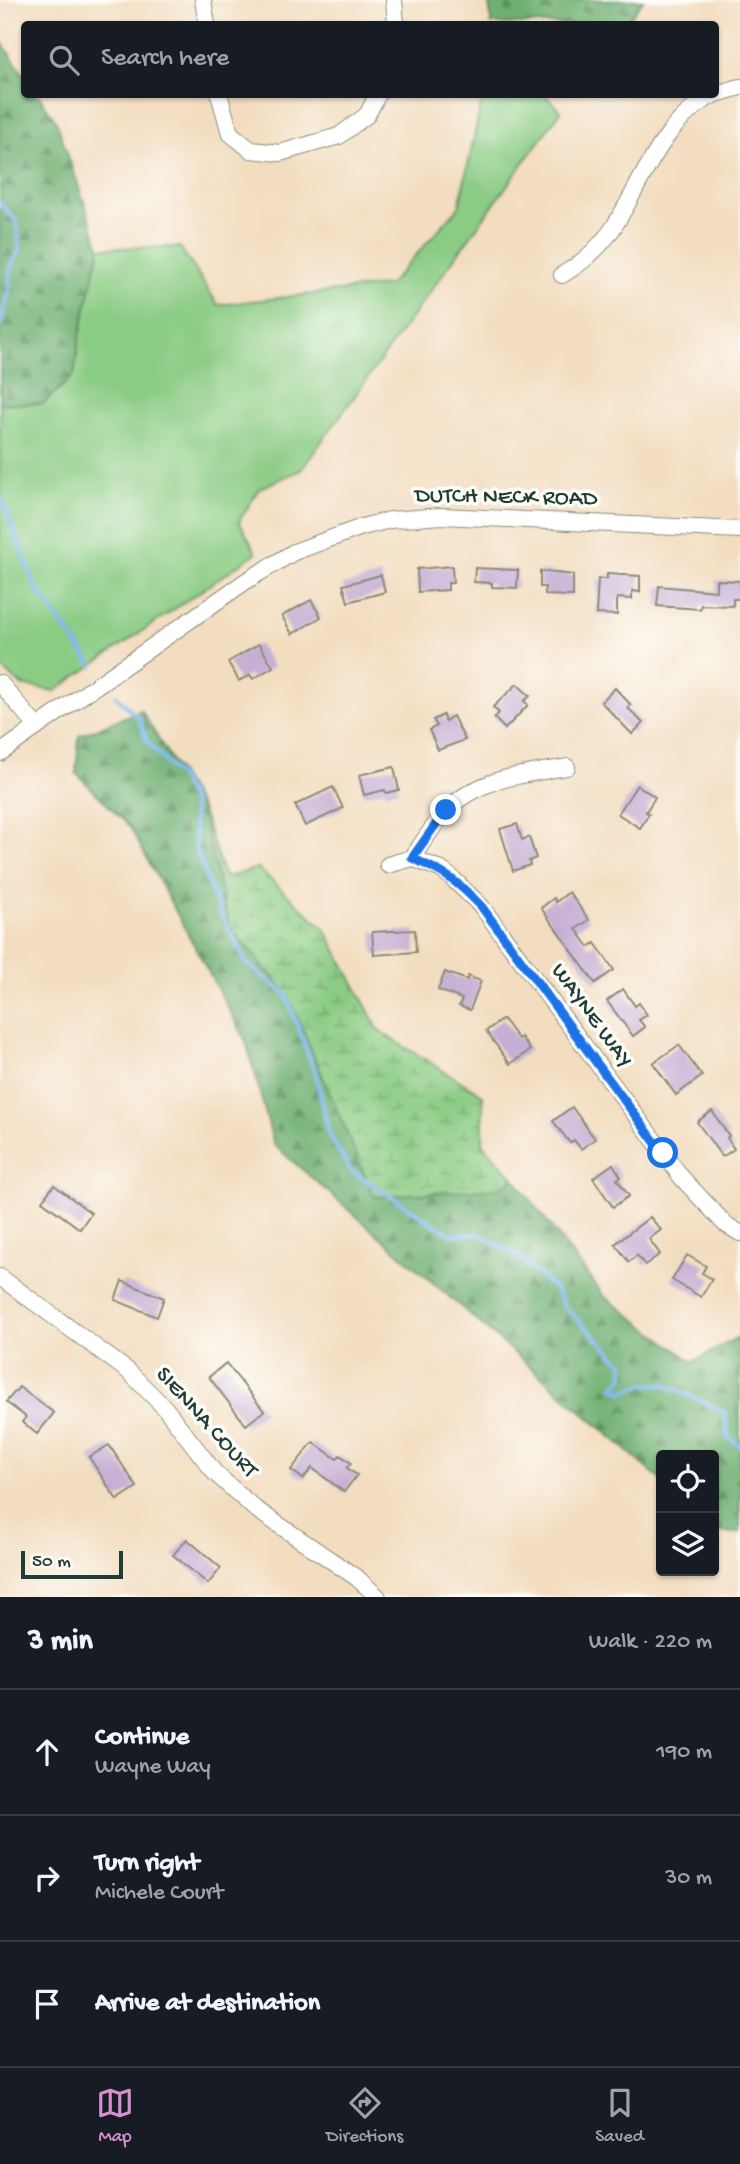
<!DOCTYPE html>
<meta charset="utf-8">
<style>
:root{--surface:#171b24;--page:#20242c;--text:#f1f3f6;--muted:#9ea1a6;--line:#363941;--accent:#d690ce}
body{margin:0;font-family:"Gochi Hand",sans-serif;background:var(--page);color:var(--text)}
.controls{position:absolute;right:21px;bottom:21px;display:grid;overflow:hidden;border-radius:7px;box-shadow:0 2px 5px #0004}
.controls button{width:63px;height:63px;display:grid;place-items:center;padding:0;border:0;border-bottom:2px solid var(--line);background:var(--surface);color:var(--text);font:35px sans-serif}
.scale{position:absolute;left:21px;bottom:18px;width:102px;box-sizing:border-box;padding-left:7px;border:4px solid #1f3d34;border-top:0;font-size:19px;line-height:24px;white-space:nowrap;color:#1f3d34;-webkit-text-stroke:5px #fdfcf7;paint-order:stroke}
.stop{position:absolute;width:21px;height:21px;margin:-16px;border:5px solid #1a73e8;border-radius:50%;background:#fff}
.stop.end{background:#1a73e8;border-color:#fff;box-shadow:0 2px 7px #0008}
.list{margin:0;padding:0;list-style:none}
h2{display:flex;justify-content:space-between;align-items:center;height:91px;margin:0;padding:0 28px;font-size:30px}
h2 small{font-size:23px;font-weight:400;color:var(--muted)}
.list li{display:grid;grid-template-columns:46px 1fr auto;gap:21px;align-items:center;box-sizing:border-box;height:126px;padding:0 28px;border-top:2px solid var(--line)}
.list b{display:block;font-size:26px;white-space:nowrap}
.list p{margin:0;font-size:23px;white-space:nowrap;color:var(--muted)}
.list em{font-size:23px;font-style:normal;color:var(--muted)}
.icon{flex:none;width:38px;height:38px;fill:none;stroke:currentColor;stroke-width:2;stroke-linecap:round;stroke-linejoin:round}
.map{position:relative;flex:none;width:740px;height:1597px;overflow:hidden}
.search{position:absolute;background:var(--surface);box-shadow:0 2px 5px #0004;left:21px;right:21px;top:21px;height:77px;display:flex;align-items:center;gap:18px;box-sizing:border-box;padding:0 24px;border-radius:7px;color:var(--muted);font-size:26px}
.sheet{height:469px;background:var(--surface)}
nav{display:flex;justify-content:space-around;align-items:center;box-sizing:border-box;height:98px;border-top:2px solid var(--line);background:var(--surface);font-size:19px;color:var(--muted)}
nav a{display:grid;justify-items:center;gap:4px}
nav .on{color:var(--accent)}
.map>svg:first-child{display:block}
.grass{fill:#8bcc84;stroke:#55845c;stroke-width:2}
.forest{fill:url(#forest-firs);stroke:#487653;stroke-width:2}
.wetland{fill:url(#wetland-marsh);stroke:#55845c;stroke-width:2}
.lines{fill:none;stroke-linecap:round;stroke-linejoin:round}
.stream{stroke:#7fb7ef;stroke-width:4.5}
.building{fill:#c6aed4}
.minor-casing{stroke:#898d7a;stroke-width:18}
.minor{stroke:#fff;stroke-width:16}
.route{stroke:#1a73e8;stroke-width:9}
.labels{text-anchor:middle;dominant-baseline:central;stroke-width:7;stroke-linejoin:round;paint-order:stroke}
.street-label{font-size:23px;fill:#1f3d34;stroke:#fdfcf7}
</style>
<div class="map">
<svg width="740" height="1597" viewBox="0 0 740 1597">
<defs>
<pattern id="forest-firs" width="22" height="20" patternUnits="userSpaceOnUse" patternTransform="scale(1.75)"><rect width="22" height="20" fill="#70b072"/><path d="M5 1l3.5 6h-7zM16 11l3.5 6h-7z" fill="#5b905e"/></pattern>
<pattern id="wetland-marsh" width="20" height="14" patternUnits="userSpaceOnUse" patternTransform="scale(1.75)"><rect width="20" height="14" fill="#8bcc84"/><path d="M1 5h8M5 5V1M11 12h8M15 12V8" fill="none" stroke="#71a76d"/></pattern>
</defs>
<rect width="100%" height="100%" fill="#fdfcf7"/>
<filter id="ink" filterUnits="userSpaceOnUse"><feTurbulence type="fractalNoise" baseFrequency=".0143" numOctaves="2"/><feDisplacementMap in="SourceGraphic" scale="14" xChannelSelector="R" yChannelSelector="G"/><feConvolveMatrix kernelMatrix="1 2 1 2 8 2 1 2 1" color-interpolation-filters="sRGB"/></filter>
<filter id="wash" filterUnits="userSpaceOnUse"><feTurbulence type="fractalNoise" baseFrequency=".00686" numOctaves="4" result="noise"/><feDisplacementMap in="SourceGraphic" scale="28" xChannelSelector="R" yChannelSelector="G"/><feGaussianBlur stdDeviation="1.57" result="paint"/><feColorMatrix in="noise" values="0 0 0 0 0 0 0 0 0 0 0 0 0 0 0 0 0 1.4 0 .05"/><feComposite in="paint" operator="in"/></filter>
<g filter="url(#wash)">
<rect width="100%" height="100%" fill="#f3ddc0"/>
<!-- grass -->
<polygon class="grass" points="483,95 545,95 561,111 301,470 260,488 239,521 256,553 55,691 21,685 0,666 0,403 43,404 74,375 79,339 100,248 180,247 218,305 389,285 459,207"/>
<!-- forest -->
<g class="forest">
<polygon points="489,0 643,0 625,24 491,24"/>
<polygon points="0,39 24,75 24,94 38,95 56,121 100,248 79,339 74,375 43,404 0,403"/>
<polygon points="141,710 202,811 229,925 288,995 374,1197 498,1188 514,1178 604,1296 693,1362 740,1336 740,1533 720,1532 714,1526 714,1455 661,1455 661,1480 274,1145 246,1041 130,827 76,773 79,736"/>
</g>
<!-- wetland -->
<polygon class="wetland" points="202,811 225,878 258,868 325,929 379,1031 483,1095 483,1145 514,1178 499,1188 374,1197 288,995 229,925"/>
<g class="lines">
<!-- stream -->
<g class="stream">
<polyline points="0,204 16,221 20,250 10,268 10,286 0,326"/>
<polyline points="0,495 36,588 93,666"/>
<polyline points="116,696 139,718 147,741 180,778 193,804 195,847 217,905 247,964 286,994 316,1075 329,1134 350,1170 451,1235 478,1234 516,1255 555,1289 564,1306 623,1364 624,1376 614,1387 622,1392 643,1384 666,1385 725,1412 728,1437 740,1446"/>
</g>
</g>
<g id="blocks">
<!-- building -->
<g class="building">
<polygon points="452,566 453,583 448,583 448,590 418,592 417,569"/>
<polygon points="475,568 518,570 517,588 492,587 492,583 474,582"/>
<polygon points="540,571 573,575 573,596 545,595 545,587 540,587"/>
<polygon points="607,574 640,576 640,592 632,591 632,599 617,598 617,615 596,614 598,579 607,579"/>
<polygon points="381,575 385,592 348,602 343,585"/>
<polygon points="716,580 740,581 740,599 733,599 733,606 701,605 700,609 657,606 659,586 716,591"/>
<polygon points="311,600 321,617 292,634 282,616"/>
<polygon points="259,644 273,667 253,679 250,675 239,681 228,662"/>
<polygon points="517,684 530,696 524,701 528,705 505,729 494,718 499,713 493,707"/>
<polygon points="615,688 631,705 628,708 643,723 632,734 601,702"/>
<polygon points="443,715 445,721 453,716 465,740 438,750 429,730 437,726 433,720"/>
<polygon points="394,767 399,790 386,793 385,790 364,795 359,775"/>
<polygon points="637,785 655,797 646,812 649,814 640,828 618,814"/>
<polygon points="333,787 343,808 305,826 295,805"/>
<polygon points="517,824 522,840 529,837 536,858 529,861 530,865 513,871 500,829"/>
<polygon points="569,892 589,920 576,929 589,947 595,943 614,970 595,983 541,908 554,898 556,902"/>
<polygon points="415,930 416,952 374,955 372,932"/>
<polygon points="445,972 467,980 468,976 481,981 470,1010 459,1006 462,999 438,990"/>
<polygon points="623,989 635,1006 639,1003 647,1015 639,1020 645,1027 633,1036 607,1001"/>
<polygon points="503,1019 518,1039 521,1037 530,1050 510,1064 486,1031"/>
<polygon points="679,1045 702,1076 676,1095 653,1063"/>
<polygon points="572,1107 595,1139 581,1149 574,1140 570,1143 553,1121"/>
<polygon points="712,1111 729,1136 727,1138 734,1149 722,1157 697,1122"/>
<polygon points="613,1164 621,1177 617,1179 629,1196 613,1207 593,1178"/>
<polygon points="54,1185 91,1213 80,1229 42,1201"/>
<polygon points="650,1217 661,1230 649,1239 660,1254 645,1265 637,1255 629,1262 615,1244"/>
<polygon points="687,1255 706,1266 702,1273 712,1279 701,1297 672,1280"/>
<polygon points="122,1281 164,1298 157,1317 115,1300"/>
<polygon points="226,1363 264,1411 246,1425 209,1377"/>
<polygon points="19,1387 54,1413 37,1434 22,1422 26,1417 6,1402"/>
<polygon points="313,1442 337,1459 340,1455 351,1463 347,1468 357,1475 344,1492 312,1468 303,1479 291,1470"/>
<polygon points="109,1445 137,1487 117,1500 89,1457"/>
<polygon points="187,1539 221,1568 208,1584 173,1555"/>
</g>
</g>
</g>
<g filter="url(#ink)">
<use href="#blocks" fill-opacity="0" stroke="#898d7a" stroke-width="2"/>
<g class="lines">
<!-- minor casing -->
<g class="minor-casing">
<g id="minor">
<polyline points="203,0 207,24"/>
<polyline points="394,0 396,24"/>
<polyline points="219,94 230,133 251,150 280,153 339,136 367,115 378,94"/>
<polyline points="716,94 740,87"/>
<path d="M562,275C581,264 598,249 611,231C643,183 660,122 715,94"/>
<polyline points="0,683 37,727"/>
<polyline points="0,753 246,581 294,552 362,527 390,520 441,516 740,530"/>
<path d="M412,858C423,842 434,824 447,810C479,777 525,775 567,767"/>
<polyline points="388,865 412,858 440,869 451,877 481,906 682,1178 725,1224 740,1233"/>
<polyline points="0,1277 128,1371 165,1408 215,1473 254,1508 357,1578 378,1597"/>
</g>
</g>
<!-- minor -->
<use href="#minor" class="minor"/>
</g>
</g>
<g class="lines" filter="url(#ink)">
<!-- route -->
<path class="route" d="M446,810L412,858C445,873 455,879 481,906L663,1153"/>
</g>
<g class="labels">
<!-- street labels -->
<g class="street-label">
<text transform="translate(506 498) rotate(1)">DUTCH NECK ROAD</text>
<text transform="translate(591 1016) rotate(54)">WAYNE WAY</text>
<text transform="translate(206 1423) rotate(48)">SIENNA COURT</text>
</g>
</g>
</svg>
<div class="controls">
<button><svg class="icon" aria-label="locate" viewBox="0 0 24 24"><circle cx="12" cy="12" r="6"/><path d="M12 2v4M12 18v4M2 12h4M18 12h4"/></svg></button>
<button><svg class="icon" aria-label="layers" viewBox="0 0 24 24"><path d="M12 4l9 5-9 5-9-5zM3 14l9 5 9-5"/></svg></button>
</div>
<div class="scale">50 m</div>
<div class="stop" style="left:663px;top:1153px"></div>
<div class="stop end" style="left:446px;top:810px"></div>
<div class="search"><svg class="icon" aria-label="search" viewBox="0 0 24 24"><circle cx="10" cy="10" r="6"/><path d="M15 15l6 6"/></svg>Search here</div>
</div>
<section class="sheet">
<h2>3 min<small>Walk · 220 m</small></h2>
<ul class="list">
<li><svg class="icon" aria-label="ahead" viewBox="0 0 24 24"><path d="M12 20V5M6 11l6-6 6 6"/></svg><div><b>Continue</b><p>Wayne Way</p></div><em>190 m</em></li>
<li><svg class="icon" aria-label="right" viewBox="0 0 24 24"><path d="M7 20v-9h11M14 6l5 5-5 5"/></svg><div><b>Turn right</b><p>Michele Court</p></div><em>30 m</em></li>
<li><svg class="icon" aria-label="arrive" viewBox="0 0 24 24"><path d="M6 21V4h12l-3 4 3 4H6"/></svg><div><b>Arrive at destination</b></div></li>
</ul>
</section>
<nav>
<a class="on"><svg class="icon" aria-label="map" viewBox="0 0 24 24"><path d="M3 6l6-2 6 2 6-2v14l-6 2-6-2-6 2zM9 4v14M15 6v14"/></svg>Map</a>
<a><svg class="icon" aria-label="directions" viewBox="0 0 24 24"><path d="M12 3l9 9-9 9-9-9zM9 14v-3h6M13 9l2 2-2 2"/></svg>Directions</a>
<a><svg class="icon" aria-label="saved" viewBox="0 0 24 24"><path d="M7 4h10v16l-5-4-5 4z"/></svg>Saved</a>
</nav>
